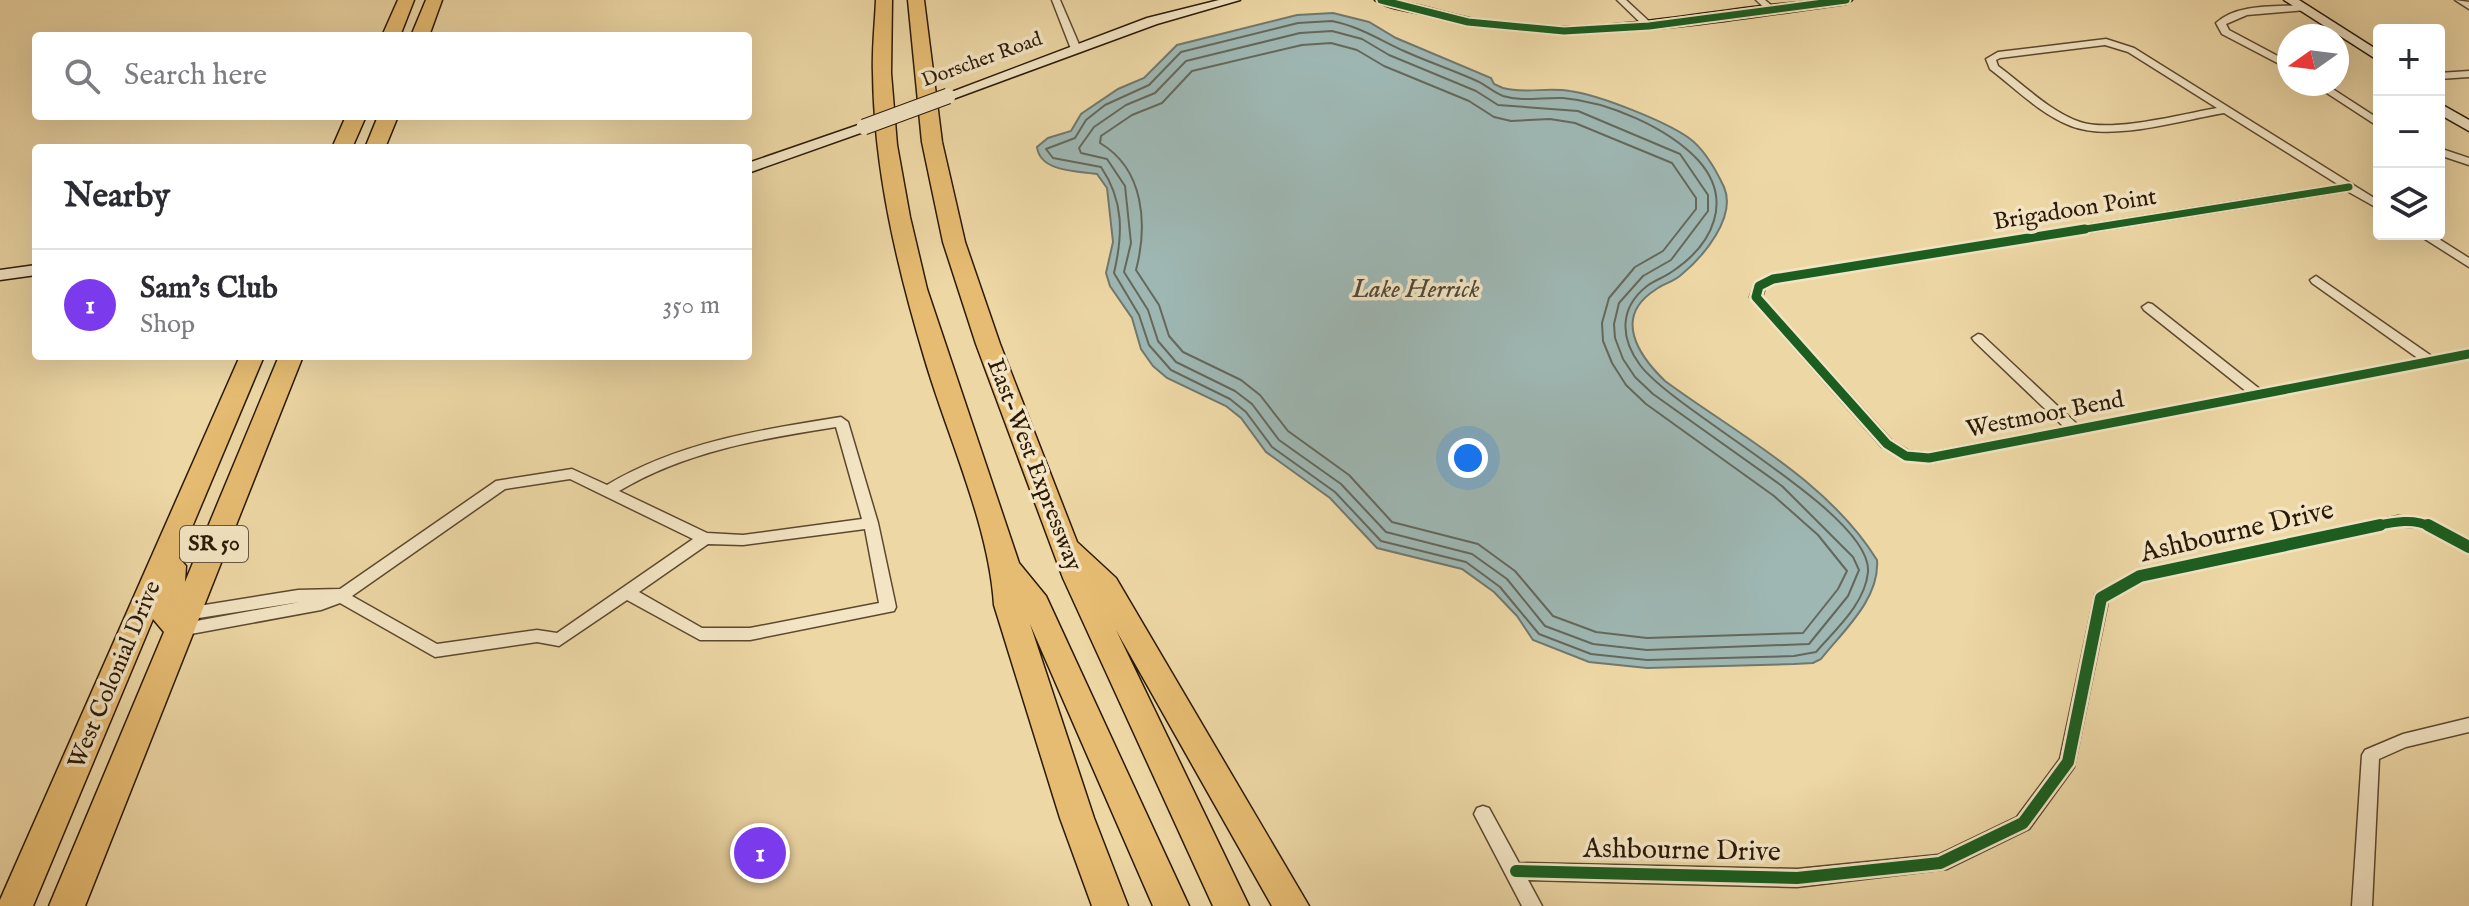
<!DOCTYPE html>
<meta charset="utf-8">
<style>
:root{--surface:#fff;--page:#f7f7f7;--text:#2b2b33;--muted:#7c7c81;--line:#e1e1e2;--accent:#7c3aed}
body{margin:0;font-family:"IM FELL English",serif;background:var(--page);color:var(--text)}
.controls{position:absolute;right:24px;top:24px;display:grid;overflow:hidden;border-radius:8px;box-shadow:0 8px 32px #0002}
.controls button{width:72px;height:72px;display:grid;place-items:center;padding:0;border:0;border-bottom:2px solid var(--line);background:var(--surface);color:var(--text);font:40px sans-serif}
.compass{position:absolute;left:2277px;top:24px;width:72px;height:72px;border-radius:50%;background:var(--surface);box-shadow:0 8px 32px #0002;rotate:256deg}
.you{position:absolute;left:1468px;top:458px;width:28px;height:28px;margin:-20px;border:6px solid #fff;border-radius:50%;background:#1a73e8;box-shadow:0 0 0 12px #1a73e833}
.badge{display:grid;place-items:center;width:52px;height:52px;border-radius:50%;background:var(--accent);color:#fff;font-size:26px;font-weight:700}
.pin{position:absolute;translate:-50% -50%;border:4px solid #fff;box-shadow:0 2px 8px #0006}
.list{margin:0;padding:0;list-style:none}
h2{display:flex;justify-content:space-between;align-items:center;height:104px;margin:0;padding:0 32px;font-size:34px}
h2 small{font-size:26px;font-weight:400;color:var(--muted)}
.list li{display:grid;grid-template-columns:52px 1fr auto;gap:24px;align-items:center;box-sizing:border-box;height:112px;padding:0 32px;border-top:2px solid var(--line)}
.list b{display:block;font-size:30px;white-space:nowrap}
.list p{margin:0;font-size:26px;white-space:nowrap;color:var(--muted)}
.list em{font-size:26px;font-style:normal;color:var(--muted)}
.icon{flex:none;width:44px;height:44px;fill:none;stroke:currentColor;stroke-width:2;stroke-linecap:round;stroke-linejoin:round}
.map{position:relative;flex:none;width:2469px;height:906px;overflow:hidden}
.search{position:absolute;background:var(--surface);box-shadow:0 8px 32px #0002;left:32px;top:32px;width:720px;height:88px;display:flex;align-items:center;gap:20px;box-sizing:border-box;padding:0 28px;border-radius:8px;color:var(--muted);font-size:30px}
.panel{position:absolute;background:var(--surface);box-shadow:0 8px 32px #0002;left:32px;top:144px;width:720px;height:216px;border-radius:8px}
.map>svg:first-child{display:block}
.water{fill:#9eb7b3;stroke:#70786e;stroke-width:2}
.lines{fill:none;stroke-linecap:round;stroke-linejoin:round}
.shore{stroke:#64685c;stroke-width:2}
.street-casing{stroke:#5c482e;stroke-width:3}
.secondary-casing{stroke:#2b1906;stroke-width:3}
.highway-casing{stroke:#2b1906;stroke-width:3}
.street{fill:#f3e5c4;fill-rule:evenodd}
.secondary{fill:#f3e5c4;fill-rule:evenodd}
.highway{fill:#e6bc72;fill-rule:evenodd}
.secondary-bridge-casing{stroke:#2b1906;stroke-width:17;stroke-linecap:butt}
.secondary-bridge{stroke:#f3e5c4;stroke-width:15}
.cycleway-far2-casing{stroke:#f3e5c4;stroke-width:11}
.cycleway-far1-casing{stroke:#f3e5c4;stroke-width:14}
.cycleway-casing{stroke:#f3e5c4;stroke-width:17}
.cycleway-far2{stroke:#1b5e20;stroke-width:7}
.cycleway-far1{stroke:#1b5e20;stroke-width:9}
.cycleway{stroke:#1b5e20;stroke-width:12}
.labels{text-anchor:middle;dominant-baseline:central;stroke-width:7;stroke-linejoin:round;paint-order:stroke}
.far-street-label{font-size:20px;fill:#2b1906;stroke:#f3e5c4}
.shield{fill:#f3e5c4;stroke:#67563f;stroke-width:2}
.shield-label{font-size:22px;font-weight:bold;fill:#2b1906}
.street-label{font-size:24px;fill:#2b1906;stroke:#f3e5c4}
.water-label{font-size:26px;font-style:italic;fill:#4e483a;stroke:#f3e5c4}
.near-street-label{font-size:28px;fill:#2b1906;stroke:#f3e5c4}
</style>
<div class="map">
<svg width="2469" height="906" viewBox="0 0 2469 906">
<rect width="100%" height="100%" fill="#edd7a5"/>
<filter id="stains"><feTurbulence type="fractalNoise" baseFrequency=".0025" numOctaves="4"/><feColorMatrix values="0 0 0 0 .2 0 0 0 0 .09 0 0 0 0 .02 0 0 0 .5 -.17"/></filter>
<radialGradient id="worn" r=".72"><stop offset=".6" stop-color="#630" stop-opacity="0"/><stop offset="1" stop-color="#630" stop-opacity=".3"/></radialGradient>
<!-- water -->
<path class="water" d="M1333,13L1369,22L1396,38L1491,78L1494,84L1503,88C1525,94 1547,87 1570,91C1599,95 1665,121 1689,138C1704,149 1716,170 1724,187C1737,217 1703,257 1681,275C1673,282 1663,284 1655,290C1613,317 1638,355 1665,381C1737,434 1828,481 1877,560C1880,599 1843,631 1821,659L1813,663L1794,664L1647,668L1589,662L1533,640L1517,616L1494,592L1462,569L1377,548L1330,498L1266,452L1241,418L1226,406L1167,378L1153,366L1141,349L1132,318L1110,286L1106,273L1113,242L1107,188L1097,174C1077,171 1040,172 1037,147L1048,138L1071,131L1081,114L1118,89L1144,78L1177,45L1297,15Z"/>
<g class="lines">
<!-- shore -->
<g class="shore">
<path d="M1332,21C1358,26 1380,40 1404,51C1428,62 1453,70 1477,81C1486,85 1493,92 1503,96C1522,102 1543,97 1563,98C1608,102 1667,127 1698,160C1734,200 1713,244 1673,271C1665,277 1655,280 1647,286C1619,308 1620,338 1640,365C1676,413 1873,514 1868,572C1865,604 1835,630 1816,652L1794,656L1647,660L1591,654L1539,634L1500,587L1466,562L1381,541L1335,492L1272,447L1246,412L1230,399L1171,370L1149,345L1139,315L1114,273C1123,234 1124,201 1101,167L1053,158L1046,149L1075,138L1086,120L1105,105L1149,85L1181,52L1298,23Z"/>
<polygon points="1332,31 1362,39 1389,55 1476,91 1498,105 1578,111 1680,154 1708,195 1708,211 1671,260 1643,276 1619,303 1614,324 1615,338 1623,359 1635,377 1653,394 1782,486 1853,557 1859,570 1848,596 1809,644 1647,650 1593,644 1545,626 1507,579 1472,554 1386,532 1341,484 1279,440 1252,404 1235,391 1176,362 1158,341 1148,310 1124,272 1131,243 1125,186 1107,159 1081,153 1079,148 1094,127 1126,105 1155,93 1186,61 1300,33"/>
<path d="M1331,43L1357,50L1384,66L1469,101L1494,117L1511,121L1550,119L1575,123L1672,163L1696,198V209L1663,251L1635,267L1609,298L1602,323L1603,341L1612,363L1626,385L1646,404L1774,496L1818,535L1847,571L1838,589L1803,633L1647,638L1596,632L1553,616L1515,571L1478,544L1392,522L1349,475L1288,431L1260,395L1241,380L1183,352L1169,336L1159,305L1136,270C1148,224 1144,169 1100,143L1101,136L1132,115L1162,103L1192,71L1302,45Z"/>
</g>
<!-- street casing -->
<g class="street-casing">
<g id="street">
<polygon points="1052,0 1060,0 1081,49 1079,51 1071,49"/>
<polygon points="1617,0 1626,0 1652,24 1652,28 1646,28"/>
<polygon points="1756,0 1765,0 1778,11 1770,13"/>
<polygon points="2455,0 2469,2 2469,9"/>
<path d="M2303,5L2306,6V10L2247,15L2226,24L2229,30L2289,62V69L2222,34L2216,23C2237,3 2276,7 2303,5Z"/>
<path d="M2106,39L2134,48L2379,201V209L2347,191L1776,282L1765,288L1762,297L1892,441L1909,451L1929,453L2064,427L1974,341L1972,338L1978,334L1982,335L2078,425L2247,392L2144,310L2142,307L2148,303L2152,304L2261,390L2419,359L2312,283L2310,280L2316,276L2433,357L2469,350V358L1929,463L1901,459L1882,447L1752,300L1750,297L1755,283L1773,275L2339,185L2224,113C2181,120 2112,142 2071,126C2040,114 2015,88 1990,69L1986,59L1998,52ZM2105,45L2128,52L2217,108C2183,114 2112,133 2080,122C2049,111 2024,85 1998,66L1996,60L2000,58Z"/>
<polygon points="2469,71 2469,77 2439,79 2439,73"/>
<polygon points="2313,84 2325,84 2379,119 2379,127"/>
<polygon points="2439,148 2469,158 2469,165 2439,155"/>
<polygon points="2417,234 2431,234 2469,258 2469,267"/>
<path d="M841,417L848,422L878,523L896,607L894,611L750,640H700L627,600L559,646L537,642L435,657L340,603L321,610L180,636L174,634L172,630L174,626L180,624L300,602L186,620L180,618L178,614L180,610L186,608L298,590L340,589L496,481L572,469L607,485C679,442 759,430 841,417ZM836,427L862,519L743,535L707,533L619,491C686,451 760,439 836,427ZM570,479L693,539L557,633L537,630L437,644L352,596L505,489ZM865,529L879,603L750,628H702L639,592L708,544L743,545Z"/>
<polygon points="2398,516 2429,519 2469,540 2469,553 2421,528 2398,526 2144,581 2108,601 2074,767 2029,829 1947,869 1797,887 1528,880 1542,906 1522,906 1474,814 1477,808 1483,806 1489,808 1519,863 1797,869 1938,855 2017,817 2060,759 2095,594 2140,570"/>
<polygon points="2469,718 2469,732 2406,747 2379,759 2372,906 2352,906 2362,755 2365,750 2403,734"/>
</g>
</g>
<!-- secondary casing -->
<g class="secondary-casing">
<g id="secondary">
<polygon points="1219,0 1240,0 1157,24 953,99 948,100 941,96 1147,18"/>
<path d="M1375,0C1406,0 1434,10 1464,17C1495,24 1535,28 1567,27C1663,25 1757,0 1852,0L1846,4C1705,23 1568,51 1427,15C1411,11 1387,9 1375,0Z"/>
<polygon points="2284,0 2299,0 2379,51 2379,61"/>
<polygon points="2439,103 2469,120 2469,131 2439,114"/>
<polygon points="864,123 871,127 869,130 748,173 748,163"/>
<polygon points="36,265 36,275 0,280 0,270"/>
</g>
</g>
<!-- highway casing -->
<g class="highway-casing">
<g id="highway">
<polygon points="398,0 414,0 400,36 382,36"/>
<polygon points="426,0 442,0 429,36 411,36"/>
<path d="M876,0H892L891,73L897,145L910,217L927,289L1019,563L1046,596L1189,906H1153L1030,624L1094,818L1128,906H1092L1060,818L994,605C989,525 948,438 925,360C897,267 874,170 873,73C872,49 875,24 876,0Z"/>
<polygon points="908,0 924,0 942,142 965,242 1000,344 1077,542 1116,578 1309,906 1272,906 1116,630 1249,906 1213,906 1063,578 976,344 943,242 922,142"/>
<polygon points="346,116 366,116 352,148 332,148"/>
<polygon points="378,116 398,116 385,148 365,148"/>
<polygon points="240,356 264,356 179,558 186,566 185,582 279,356 303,356 85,906 49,906 164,632 153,619 33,906 0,906 0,900"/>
</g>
</g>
<!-- street -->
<use href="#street" class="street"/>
<!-- secondary -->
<use href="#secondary" class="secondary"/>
<!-- highway -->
<use href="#highway" class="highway"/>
<!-- secondary-bridge casing -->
<g class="secondary-bridge-casing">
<polyline id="secondary-bridge" points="864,127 948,96"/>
</g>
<!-- secondary-bridge -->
<use href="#secondary-bridge" class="secondary-bridge"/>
<!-- cycleway-far2 casing -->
<g class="cycleway-far2-casing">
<g id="cycleway-far2">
<polyline points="1381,0 1468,22 1564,31 1649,26 1846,0"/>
<polyline points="2073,231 2349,187"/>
</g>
</g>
<!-- cycleway-far1 casing -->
<g class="cycleway-far1-casing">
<g id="cycleway-far1">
<polyline points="2085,229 1773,279 1759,286 1756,297 1887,444 1906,456 1929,458 2469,354"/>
<path d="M2370,527C2390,523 2412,517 2431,527"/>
</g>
</g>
<!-- cycleway casing -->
<g class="cycleway-casing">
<g id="cycleway">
<polyline points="2428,525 2469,547"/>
<polyline points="1516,871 1797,878 1940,863 2023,823 2068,762 2101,598 2140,576 2380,525"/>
</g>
</g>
<!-- cycleway-far2 -->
<use href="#cycleway-far2" class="cycleway-far2"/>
<!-- cycleway-far1 -->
<use href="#cycleway-far1" class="cycleway-far1"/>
<!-- cycleway -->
<use href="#cycleway" class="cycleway"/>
</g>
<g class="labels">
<!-- far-street labels -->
<g class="far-street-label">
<text transform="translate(982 60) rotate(-20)">Dorscher Road</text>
</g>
<!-- shield labels -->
<rect class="shield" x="180" y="526" width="68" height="36" rx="6"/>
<g class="shield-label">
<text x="214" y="544">SR 50</text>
</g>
<!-- street labels -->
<g class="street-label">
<text transform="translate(2075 210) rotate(-9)">Brigadoon Point</text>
<text transform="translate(2045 415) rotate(-11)">Westmoor Bend</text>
<text transform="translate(1034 465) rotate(69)">East-West Expressway</text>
<text transform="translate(115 675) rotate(-67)">West Colonial Drive</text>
</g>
<!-- water labels -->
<g class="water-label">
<text x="1416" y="289">Lake Herrick</text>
</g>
<!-- near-street labels -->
<g class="near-street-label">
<text transform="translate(2237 532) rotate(-13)">Ashbourne Drive</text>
<text transform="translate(1682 851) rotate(1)">Ashbourne Drive</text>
</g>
</g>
<rect width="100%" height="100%" filter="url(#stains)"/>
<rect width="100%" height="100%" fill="url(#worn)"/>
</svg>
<div class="controls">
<button>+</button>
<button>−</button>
<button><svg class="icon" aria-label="layers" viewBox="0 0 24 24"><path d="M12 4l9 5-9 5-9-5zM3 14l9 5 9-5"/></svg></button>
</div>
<svg class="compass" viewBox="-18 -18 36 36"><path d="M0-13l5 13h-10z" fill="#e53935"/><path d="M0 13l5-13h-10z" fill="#7c7c81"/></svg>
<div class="you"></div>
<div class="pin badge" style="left:760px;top:853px">1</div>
<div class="search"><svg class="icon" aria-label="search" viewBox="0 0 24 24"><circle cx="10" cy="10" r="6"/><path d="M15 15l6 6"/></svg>Search here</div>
<section class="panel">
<h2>Nearby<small></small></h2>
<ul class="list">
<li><span class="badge">1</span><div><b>Sam's Club</b><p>Shop</p></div><em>350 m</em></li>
</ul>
</section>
</div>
